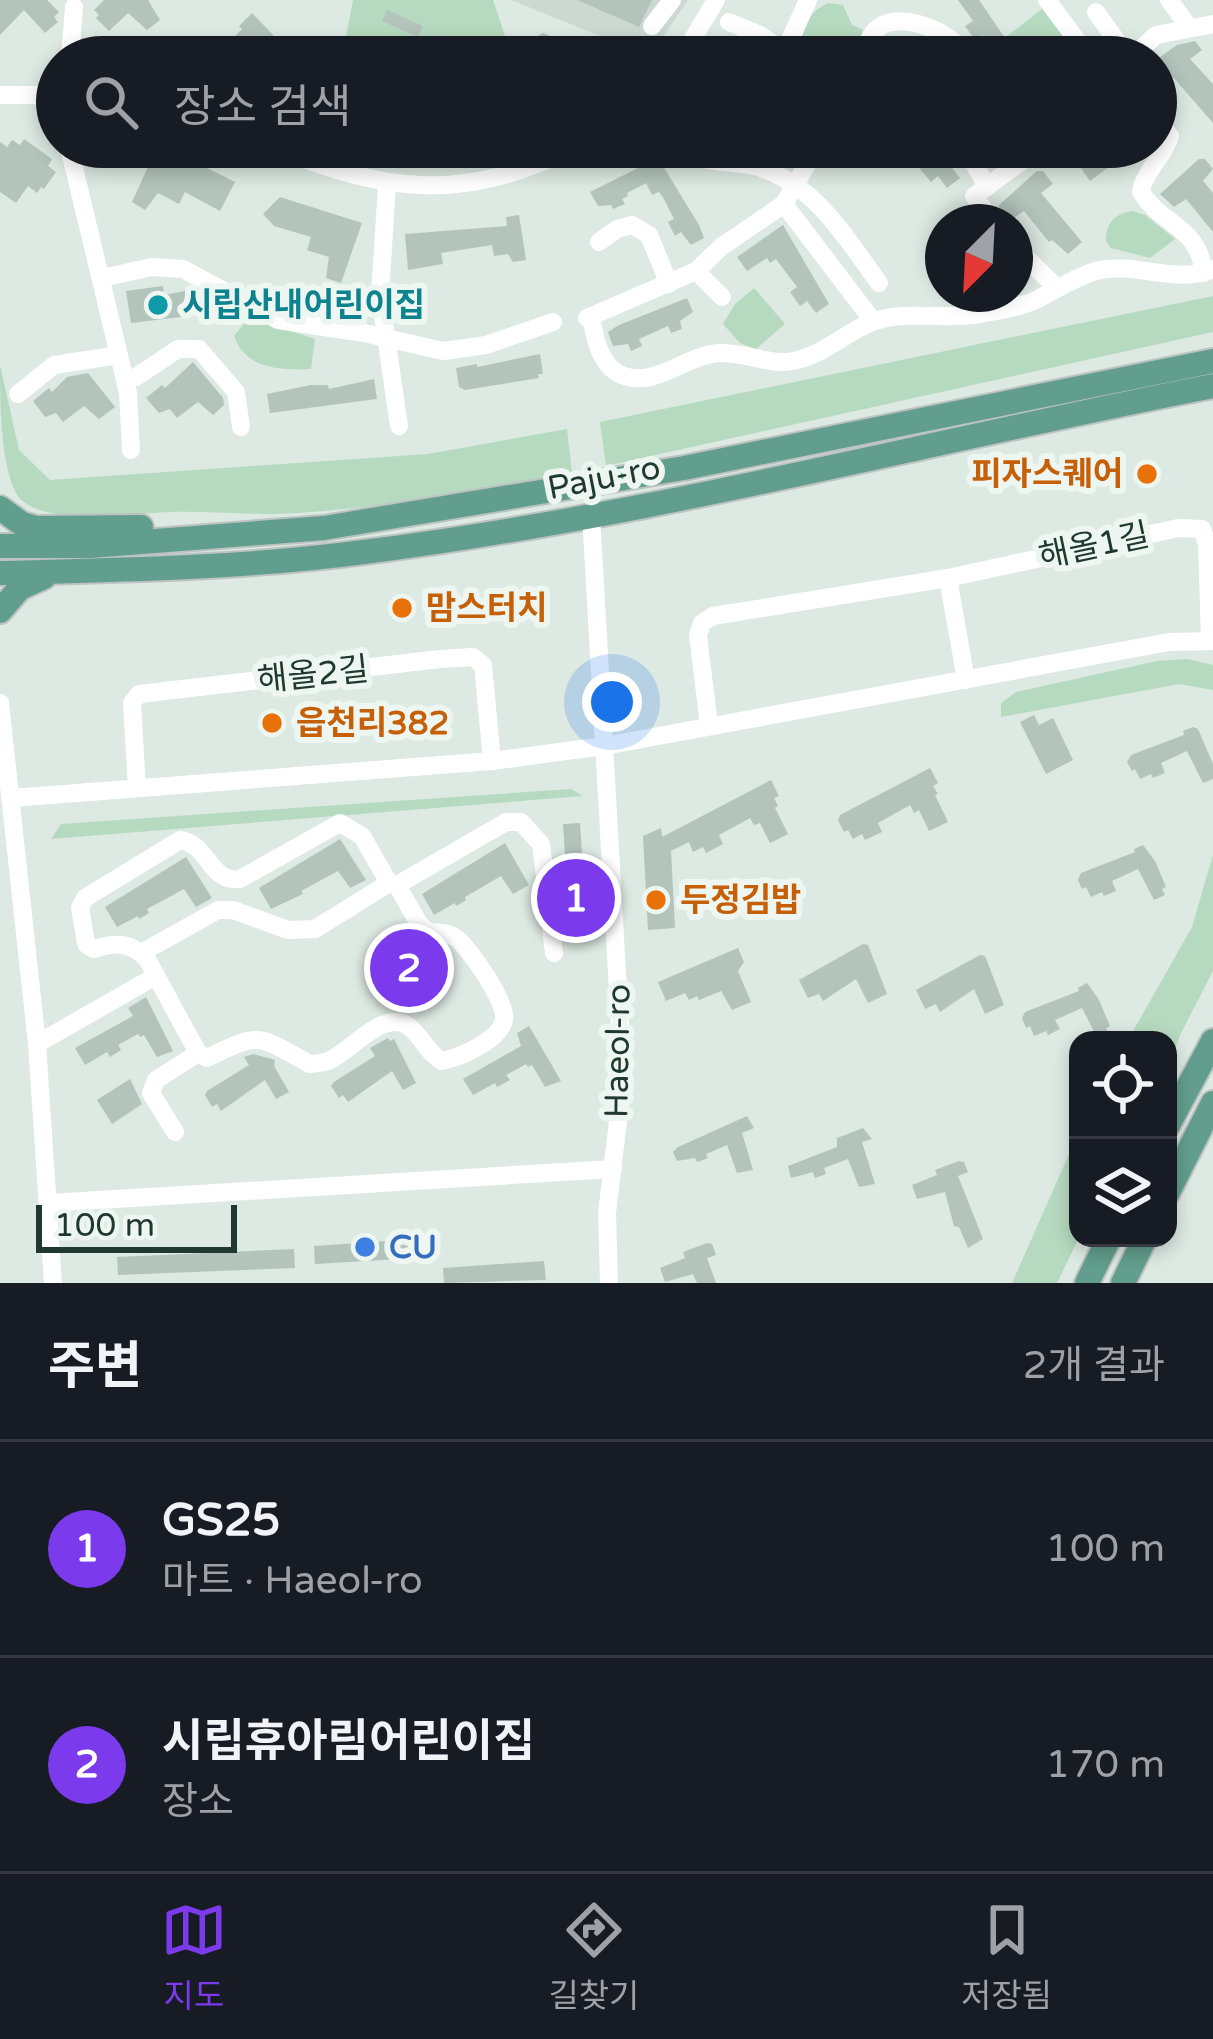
<!DOCTYPE html>
<html lang="ko">
<meta charset="utf-8">
<style>
:root{--surface:#171b24;--page:#242831;--text:#f1f3f6;--muted:#9ea1a6;--line:#363941;--accent:#7c3aed}
body{margin:0;font-family:"Varela Round","Noto Sans KR",sans-serif;background:var(--page);color:var(--text)}
.controls{position:absolute;right:36px;bottom:36px;display:grid;overflow:hidden;border-radius:24px;box-shadow:0 6px 18px #0003}
.controls button{width:108px;height:108px;display:grid;place-items:center;padding:0;border:0;border-bottom:3px solid var(--line);background:var(--surface);color:var(--text);font:60px sans-serif}
.compass{position:absolute;left:925px;top:204px;width:108px;height:108px;border-radius:50%;background:var(--surface);box-shadow:0 6px 18px #0003;rotate:204deg}
.scale{position:absolute;left:36px;bottom:30px;width:201px;box-sizing:border-box;padding-left:12px;border:6px solid #1f3831;border-top:0;font-size:33px;line-height:42px;white-space:nowrap;color:#1f3831;-webkit-text-stroke:9px #edf6f1;paint-order:stroke}
.you{position:absolute;left:612px;top:702px;width:42px;height:42px;margin:-30px;border:9px solid #fff;border-radius:50%;background:#1a73e8;box-shadow:0 0 0 18px #1a73e833}
.badge{display:grid;place-items:center;width:78px;height:78px;border-radius:50%;background:var(--accent);color:#fff;font-size:39px;font-weight:700}
.pin{position:absolute;translate:-50% -50%;border:6px solid #fff;box-shadow:0 3px 12px #0006}
.list{margin:0;padding:0;list-style:none}
h2{display:flex;justify-content:space-between;align-items:center;height:156px;margin:0;padding:0 48px;font-size:51px}
h2 small{font-size:39px;font-weight:400;color:var(--muted)}
.list li{display:grid;grid-template-columns:78px 1fr auto;gap:36px;align-items:center;box-sizing:border-box;height:216px;padding:0 48px;border-top:3px solid var(--line)}
.list b{display:block;font-size:45px;white-space:nowrap}
.list p{margin:0;font-size:39px;white-space:nowrap;color:var(--muted)}
.list em{font-size:39px;font-style:normal;color:var(--muted)}
.icon{flex:none;width:66px;height:66px;fill:none;stroke:currentColor;stroke-width:2;stroke-linecap:round;stroke-linejoin:round}
.map{position:relative;flex:none;width:1213px;height:1283px;overflow:hidden}
.search{position:absolute;background:var(--surface);box-shadow:0 6px 18px #0003;left:36px;right:36px;top:36px;height:132px;display:flex;align-items:center;gap:30px;box-sizing:border-box;padding:0 42px;border-radius:66px;color:var(--muted);font-size:45px}
.sheet{height:588px;background:var(--surface)}
nav{display:flex;justify-content:space-around;align-items:center;box-sizing:border-box;height:168px;border-top:3px solid var(--line);background:var(--surface);font-size:33px;color:var(--muted)}
nav a{display:grid;justify-items:center;gap:6px}
nav .on{color:var(--accent)}
.map>svg:first-child{display:block}
.built{fill:#ccd9d2}
.green{fill:#b6dabf}
.building{fill:#b3c4bc}
.lines{fill:none;stroke-linecap:round;stroke-linejoin:round}
.major-casing{stroke:#bcc3c1;stroke-width:28}
.minor{stroke:#fff;stroke-width:18}
.major{stroke:#629e8d;stroke-width:24}
.culture-dot{fill:#0f9aa8;stroke:#edf6f1;stroke-width:4.5}
.food-dot{fill:#e8710a;stroke:#edf6f1;stroke-width:4.5}
.shop-dot{fill:#3f7fe0;stroke:#edf6f1;stroke-width:4.5}
.labels{text-anchor:middle;dominant-baseline:central;stroke-width:12;stroke-linejoin:round;paint-order:stroke}
.culture-label{font-size:33px;font-weight:bold;fill:#0d838f;stroke:#edf6f1;text-anchor:start}
.food-label{font-size:33px;font-weight:bold;fill:#c56008;stroke:#edf6f1;text-anchor:start}
.street-label{font-size:33px;fill:#1f3831;stroke:#edf6f1}
.shop-label{font-size:33px;font-weight:bold;fill:#366cbe;stroke:#edf6f1;text-anchor:start}
</style>
<div class="map">
<svg width="1213" height="1283" viewBox="0 0 1213 1283">
<rect width="100%" height="100%" fill="#dde9e3"/>
<!-- built -->
<polygon class="built" points="511,0 688,0 650,56"/>
<!-- green -->
<g class="green">
<polygon points="353,0 493,0 512,57 342,57"/>
<path d="M829,3L843,5L852,25L863,30L856,57H808L801,48C803,28 809,10 829,3Z"/>
<polygon points="1043,8 1079,57 981,57"/>
<path d="M1132,211L1145,215L1175,239L1150,258L1111,248L1106,241C1106,222 1115,214 1132,211Z"/>
<polygon points="754,288 785,324 756,349 740,343 723,324 735,304"/>
<polygon points="1213,296 1213,332 606,466 600,422"/>
<path d="M246,321H260L315,339L311,369C281,370 246,370 234,336Z"/>
<path d="M0,365L19,450L50,480L428,454L567,429L572,473C482,488 391,507 299,513C257,516 214,511 171,512C132,513 48,527 19,498C0,469 0,403 0,365Z"/>
<polygon points="1188,659 1213,665 1213,690 1179,684 1001,717 1001,703 1016,692 1157,661"/>
<polygon points="571,789 583,796 51,839 61,824"/>
<polygon points="1213,855 1213,971 1180,1035 1168,1070 1168,1040 1128,1040 1192,927"/>
<polygon points="1078,1134 1079,1238 1057,1283 1012,1283"/>
</g>
<!-- building -->
<g class="building">
<polygon points="0,0 47,0 59,12 54,17 58,22 45,33 24,10 0,35"/>
<polygon points="104,0 148,0 160,20 147,30 128,13 109,31 96,18 99,15 94,10"/>
<polygon points="577,0 652,0 639,27"/>
<polygon points="958,0 979,0 1005,38 991,47 983,35 975,40 965,26 973,21"/>
<polygon points="387,10 423,26 418,37 382,21"/>
<polygon points="252,13 294,57 259,57 253,51 247,57 216,57 242,29 239,26"/>
<polygon points="543,33 602,57 522,57 517,49"/>
<polygon points="1195,41 1202,50 1190,59 1213,84 1213,123 1173,77 1156,88 1156,60 1177,45"/>
<polygon points="24,139 52,159 48,166 56,172 44,189 41,187 37,193 28,186 16,203 0,192 0,142 7,147 12,140 20,145"/>
<polygon points="119,147 165,147 235,182 220,211 185,192 179,204 158,193 145,210 132,202 152,158 119,154"/>
<polygon points="914,147 936,147 960,178 947,188 938,176 931,182 920,169 927,163"/>
<polygon points="1066,147 1106,147 1117,161 1090,181"/>
<polygon points="658,158 699,225 704,238 691,245 681,232 675,236 668,222 674,219 664,199 659,192 652,195 646,183 627,193 628,196 622,199 625,204 613,209 611,205 598,206 590,192"/>
<polygon points="1199,159 1205,159 1213,169 1203,181 1213,193 1213,232 1186,199 1174,207 1160,194"/>
<polygon points="1037,171 1043,171 1053,184 1041,193 1082,242 1068,254 1052,240 1049,242 1024,211 1009,221 998,206"/>
<polygon points="280,197 362,223 341,283 326,278 329,257 307,250 311,237 274,226 263,214"/>
<polygon points="519,215 526,260 513,262 508,254 494,256 492,245 441,253 443,264 408,270 405,234 507,226 506,217"/>
<polygon points="783,225 829,304 816,313 807,301 800,306 790,292 797,287 776,259 770,263 767,258 747,271 737,257"/>
<polygon points="163,286 164,295 185,291 189,316 131,323 126,291"/>
<polygon points="687,298 693,312 680,321 682,329 671,333 668,326 639,339 642,346 631,351 628,344 613,346 608,332 619,325"/>
<polygon points="540,354 543,374 538,374 539,378 465,390 459,387 456,368 477,364 477,367"/>
<polygon points="193,362 223,398 224,405 213,415 198,402 177,418 170,409 159,413 146,398 162,385 165,388"/>
<polygon points="88,373 115,407 99,419 84,406 63,422 56,413 45,417 33,401 49,388 52,392 67,377"/>
<polygon points="374,379 377,399 270,413 267,394 311,385 328,385 329,389"/>
<polygon points="1034,715 1039,725 1053,718 1073,760 1046,774 1020,722"/>
<polygon points="1193,727 1198,729 1213,764 1213,779 1203,783 1187,751 1161,763 1165,773 1153,778 1151,774 1140,779 1135,769 1132,771 1127,762 1131,755 1184,735 1183,731"/>
<polygon points="930,768 938,783 933,786 938,794 935,795 948,822 929,831 919,810 914,813 910,805 878,823 882,832 865,840 862,834 853,839 848,830 844,832 838,820 840,815"/>
<polygon points="771,780 779,796 774,798 778,806 775,808 788,834 770,843 760,823 754,825 750,818 719,835 723,844 706,853 703,847 693,852 689,842 671,851 675,928 648,930 643,836 661,828 662,837"/>
<polygon points="580,823 586,915 569,916 563,824"/>
<polygon points="340,839 366,880 350,888 338,871 301,891 303,894 271,909 259,888"/>
<polygon points="505,843 529,885 513,894 501,876 465,897 466,900 456,906 455,903 434,915 422,894"/>
<polygon points="1143,845 1155,861 1166,887 1162,889 1165,895 1154,900 1138,869 1112,881 1116,891 1104,896 1102,892 1091,897 1086,887 1082,889 1078,880 1081,873 1135,852 1134,849"/>
<polygon points="186,857 212,898 196,907 184,889 147,909 149,913 139,919 138,916 117,927 105,907"/>
<polygon points="863,944 868,945 887,994 868,1003 856,979 823,1001 819,994 808,998 799,980"/>
<polygon points="426,948 441,972 408,991 404,984 383,996 370,974"/>
<polygon points="738,948 744,962 738,971 751,1002 732,1010 721,991 699,1000 697,996 689,1000 685,993 666,1001 658,982"/>
<polygon points="980,955 985,956 1004,1005 985,1014 974,989 940,1012 936,1004 925,1009 916,990"/>
<polygon points="1087,983 1099,1000 1110,1026 1106,1028 1109,1034 1098,1039 1082,1008 1055,1020 1060,1029 1048,1035 1046,1031 1034,1036 1030,1026 1026,1028 1022,1018 1025,1012 1079,991 1078,988"/>
<polygon points="146,997 173,1051 157,1057 144,1035 140,1037 138,1034 118,1045 121,1050 110,1057 107,1052 85,1065 75,1048 133,1016 128,1008"/>
<polygon points="529,1026 561,1081 545,1087 532,1065 528,1067 526,1064 506,1075 510,1080 497,1087 495,1083 473,1095 463,1079 521,1046 517,1033"/>
<polygon points="388,1038 390,1041 394,1039 416,1083 403,1090 392,1071 348,1102 343,1095 339,1098 331,1086 334,1082 375,1056 370,1048"/>
<polygon points="253,1054 275,1060 274,1066 289,1092 276,1099 265,1080 221,1111 217,1104 212,1107 205,1095 207,1091 249,1065 244,1057"/>
<polygon points="130,1079 142,1104 112,1124 97,1100"/>
<polygon points="747,1116 754,1128 742,1133 753,1170 737,1173 727,1145 706,1154 708,1158 697,1162 695,1158 677,1161 673,1152 678,1147"/>
<polygon points="863,1128 872,1139 862,1142 875,1184 859,1187 848,1159 824,1168 826,1174 815,1178 813,1172 791,1178 788,1166 837,1147 837,1138"/>
<polygon points="959,1161 964,1162 968,1172 958,1176 983,1239 968,1248 959,1227 954,1226 945,1192 917,1199 912,1185 937,1175 935,1170"/>
<polygon points="416,1239 417,1258 315,1264 314,1246"/>
<polygon points="707,1243 712,1244 716,1255 707,1258 716,1283 697,1283 693,1274 665,1282 660,1268 685,1258 683,1252"/>
<polygon points="294,1249 295,1268 118,1275 117,1257"/>
<polygon points="544,1261 546,1280 444,1283 443,1268"/>
</g>
<g class="lines">
<!-- major casing -->
<g class="major-casing">
<g id="major">
<polyline points="0,508 22,524 37,528 141,527"/>
<polyline points="0,546 90,546 324,528 684,468 1213,361"/>
<path d="M0,573C122,570 243,568 364,552C650,516 930,441 1213,386"/>
<polyline points="0,611 20,588 44,577"/>
<polyline points="1168,1125 1213,1041"/>
<polyline points="1168,1192 1213,1103"/>
<polyline points="1087,1283 1109,1238"/>
<polyline points="1123,1283 1145,1238"/>
</g>
</g>
<!-- minor -->
<g class="minor">
<polyline points="1047,0 1079,43"/>
<polyline points="1169,0 1189,27"/>
<polyline points="1096,12 1128,57"/>
<polyline points="729,22 760,35 792,57"/>
<polyline points="652,26 672,0"/>
<polyline points="785,51 808,0"/>
<polyline points="70,57 74,7"/>
<polyline points="682,57 716,0"/>
<path d="M866,57C867,4 928,20 954,42L956,57"/>
<polyline points="1132,57 1156,35 1213,24"/>
<polyline points="0,95 57,95"/>
<path d="M1156,118L1170,136C1164,157 1144,171 1141,192C1163,227 1198,225 1204,273"/>
<polyline points="69,147 128,393 131,450"/>
<path d="M275,147C381,193 468,203 573,147"/>
<path d="M682,147C702,167 736,159 761,168C817,187 846,238 879,283"/>
<polyline points="965,147 987,187"/>
<polyline points="387,185 380,295 399,426"/>
<polyline points="784,204 873,321"/>
<polyline points="993,222 974,196 1041,147"/>
<polyline points="599,242 617,229 632,225 649,235 669,284"/>
<polyline points="1015,247 1057,288"/>
<polyline points="696,271 722,297"/>
<polyline points="102,278 152,267 183,269 278,320 364,333 443,351 486,345 553,322"/>
<path d="M591,316C595,342 602,375 634,378C660,381 686,358 712,354C739,349 767,366 793,361C825,355 846,331 875,321C911,310 949,321 985,313C1002,310 1022,307 1038,299C1056,290 1075,277 1096,271C1135,261 1175,285 1213,269"/>
<polyline points="587,318 696,271 721,247 784,204 817,147"/>
<polyline points="136,377 178,349 199,349 236,392 241,427"/>
<polyline points="18,394 54,365 119,355"/>
<polyline points="591,514 623,1079 607,1213 609,1283"/>
<polyline points="948,578 966,680"/>
<polyline points="0,703 37,1044 53,1283"/>
<polyline points="709,726 698,635 702,623 713,616 948,578 1178,528 1202,529 1207,544 1210,640"/>
<polyline points="137,788 132,703 139,694 440,659 473,657 483,665 492,761"/>
<polyline points="11,798 492,761 604,746 1169,642 1213,641"/>
<path d="M397,885L418,922L428,932C439,933 447,932 456,938C469,947 508,1004 504,1020C500,1040 461,1057 442,1061C427,1053 422,1036 408,1026C383,1009 351,1051 330,1060C327,1062 314,1064 310,1064C259,1037 263,1030 207,1058L198,1053L147,959C131,942 115,942 94,949L86,944L80,907L85,898L180,840C209,844 209,883 240,879L340,823L362,836L389,883L397,885L506,822H521L541,844L554,953"/>
<polyline points="141,953 218,910 233,910 288,930 315,929 389,883"/>
<polyline points="37,1044 154,977"/>
<polyline points="175,1132 151,1093 156,1080 198,1053"/>
<polyline points="49,1203 613,1169"/>
</g>
<!-- major -->
<use href="#major" class="major"/>
</g>
<!-- markers -->
<circle class="culture-dot" cx="158" cy="305" r="12"/>
<g class="food-dot">
<circle cx="1147" cy="474" r="12"/>
<circle cx="402" cy="608" r="12"/>
<circle cx="272" cy="723" r="12"/>
<circle cx="656" cy="900" r="12"/>
</g>
<circle class="shop-dot" cx="365" cy="1247" r="12"/>
<g class="labels">
<!-- culture labels -->
<g class="culture-label">
<text x="182" y="305">시립산내어린이집</text>
</g>
<!-- food labels -->
<g class="food-label">
<text x="1123" y="474" text-anchor="end">피자스퀘어</text>
<text x="426" y="608">맘스터치</text>
<text x="296" y="723">읍천리382</text>
<text x="680" y="900">두정김밥</text>
</g>
<!-- street labels -->
<g class="street-label">
<text transform="translate(604 478) rotate(-11)">Paju-ro</text>
<text transform="translate(1094 546) rotate(-12)">해올1길</text>
<text transform="translate(313 675) rotate(-6)">해올2길</text>
<text transform="translate(618 1051) rotate(-89)">Haeol-ro</text>
</g>
<!-- shop labels -->
<g class="shop-label">
<text x="389" y="1247">CU</text>
</g>
</g>
</svg>
<div class="controls">
<button><svg class="icon" aria-label="locate" viewBox="0 0 24 24"><circle cx="12" cy="12" r="6"/><path d="M12 2v4M12 18v4M2 12h4M18 12h4"/></svg></button>
<button><svg class="icon" aria-label="layers" viewBox="0 0 24 24"><path d="M12 4l9 5-9 5-9-5zM3 14l9 5 9-5"/></svg></button>
</div>
<svg class="compass" viewBox="-18 -18 36 36"><path d="M0-13l5 13h-10z" fill="#e53935"/><path d="M0 13l5-13h-10z" fill="#9ea1a6"/></svg>
<div class="scale">100 m</div>
<div class="you"></div>
<div class="pin badge" style="left:576px;top:898px">1</div>
<div class="pin badge" style="left:409px;top:968px">2</div>
<div class="search"><svg class="icon" aria-label="search" viewBox="0 0 24 24"><circle cx="10" cy="10" r="6"/><path d="M15 15l6 6"/></svg>장소 검색</div>
</div>
<section class="sheet">
<h2>주변<small>2개 결과</small></h2>
<ul class="list">
<li><span class="badge">1</span><div><b>GS25</b><p>마트 · Haeol-ro</p></div><em>100 m</em></li>
<li><span class="badge">2</span><div><b>시립휴아림어린이집</b><p>장소</p></div><em>170 m</em></li>
</ul>
</section>
<nav>
<a class="on"><svg class="icon" aria-label="map" viewBox="0 0 24 24"><path d="M3 6l6-2 6 2 6-2v14l-6 2-6-2-6 2zM9 4v14M15 6v14"/></svg>지도</a>
<a><svg class="icon" aria-label="directions" viewBox="0 0 24 24"><path d="M12 3l9 9-9 9-9-9zM9 14v-3h6M13 9l2 2-2 2"/></svg>길찾기</a>
<a><svg class="icon" aria-label="saved" viewBox="0 0 24 24"><path d="M7 4h10v16l-5-4-5 4z"/></svg>저장됨</a>
</nav>
